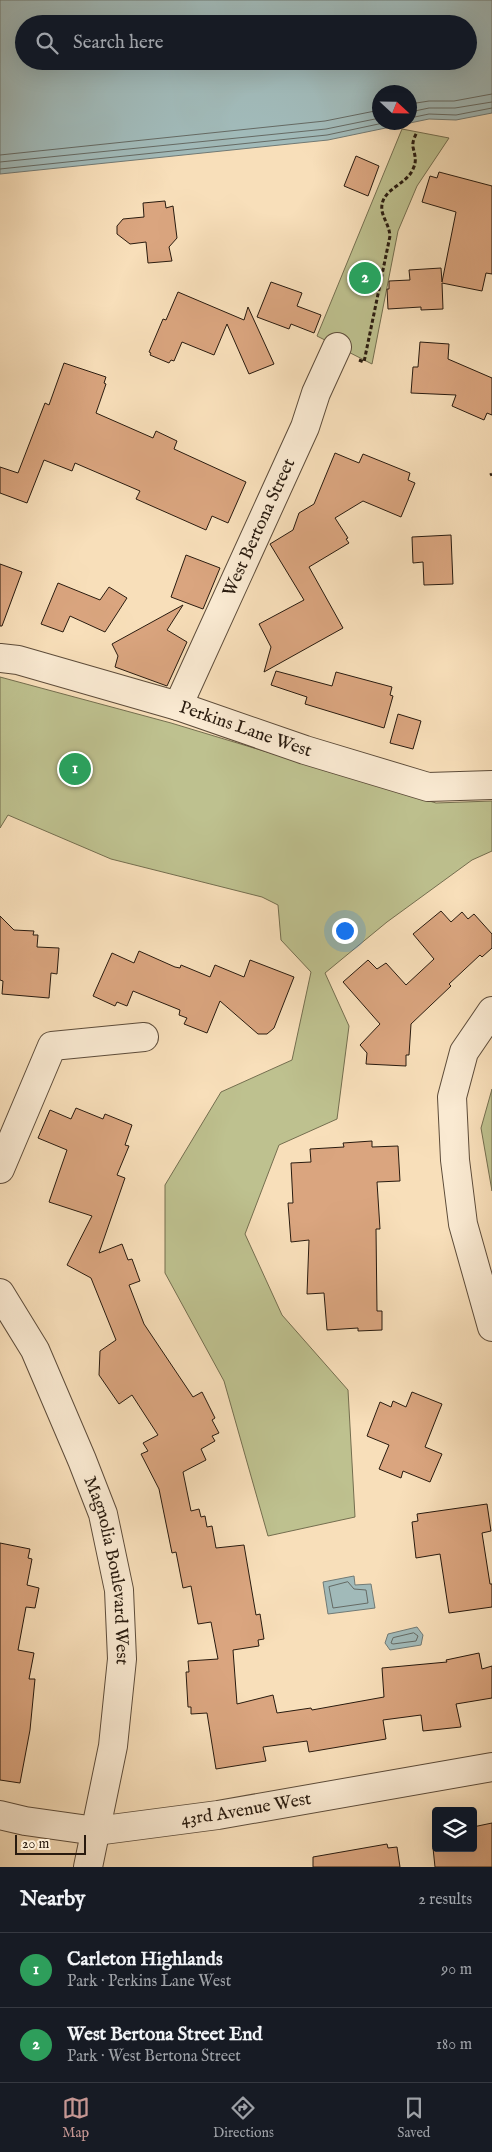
<!DOCTYPE html>
<meta charset="utf-8">
<style>
:root{--surface:#171b24;--page:#242831;--text:#f1f3f6;--muted:#9ea1a6;--line:#363941;--accent:#c59692}
body{margin:0;font-family:"IM FELL English",serif;background:var(--page);color:var(--text)}
.controls{position:absolute;right:15px;bottom:15px;display:grid;overflow:hidden;border-radius:5px;box-shadow:0 5px 20px #0002}
.controls button{width:45px;height:45px;display:grid;place-items:center;padding:0;border:0;border-bottom:1px solid var(--line);background:var(--surface);color:var(--text);font:25px sans-serif}
.compass{position:absolute;left:372px;top:85px;width:45px;height:45px;border-radius:50%;background:var(--surface);box-shadow:0 5px 20px #0002;rotate:112deg}
.scale{position:absolute;left:15px;bottom:12px;width:71px;box-sizing:border-box;padding-left:5px;border:2px solid #291b0f;border-top:0;font-size:14px;line-height:18px;white-space:nowrap;color:#291b0f;-webkit-text-stroke:4px #faead2;paint-order:stroke}
.you{position:absolute;left:344px;top:930px;width:18px;height:18px;margin:-12px;border:4px solid #fff;border-radius:50%;background:#1a73e8;box-shadow:0 0 0 8px #1a73e833}
.badge{display:grid;place-items:center;width:32px;height:32px;border-radius:50%;background:var(--accent);color:#fff;font-size:16px;font-weight:700}
.pin{position:absolute;translate:-50% -50%;border:2px solid #fff;box-shadow:0 1px 5px #0006}
.list{margin:0;padding:0;list-style:none}
h2{display:flex;justify-content:space-between;align-items:center;height:65px;margin:0;padding:0 20px;font-size:21px}
h2 small{font-size:16px;font-weight:400;color:var(--muted)}
.list li{display:grid;grid-template-columns:32px 1fr auto;gap:15px;align-items:center;box-sizing:border-box;height:75px;padding:0 20px;border-top:1px solid var(--line)}
.list b{display:block;font-size:19px;white-space:nowrap}
.list p{margin:0;font-size:16px;white-space:nowrap;color:var(--muted)}
.list em{font-size:16px;font-style:normal;color:var(--muted)}
.icon{flex:none;width:28px;height:28px;fill:none;stroke:currentColor;stroke-width:2;stroke-linecap:round;stroke-linejoin:round}
.map{position:relative;flex:none;width:492px;height:1867px;overflow:hidden}
.search{position:absolute;background:var(--surface);box-shadow:0 5px 20px #0002;left:15px;right:15px;top:15px;height:55px;display:flex;align-items:center;gap:12px;box-sizing:border-box;padding:0 18px;border-radius:28px;color:var(--muted);font-size:19px}
.sheet{height:215px;background:var(--surface)}
nav{display:flex;justify-content:space-around;align-items:center;box-sizing:border-box;height:70px;border-top:1px solid var(--line);background:var(--surface);font-size:14px;color:var(--muted)}
nav a{display:grid;justify-items:center;gap:2px}
nav .on{color:var(--accent)}
.map>svg:first-child{display:block}
.green{fill:#bec18f;stroke:#746e4f}
.water{fill:#a1bab9;stroke:#717a75;fill-rule:evenodd}
.lines{fill:none;stroke-linecap:round;stroke-linejoin:round}
.shore{stroke:#656a64;stroke-width:1}
.building{fill:#daa57f;stroke:#291b0f}
.minor-casing{stroke:#5d4c3a;stroke-width:30}
.path{stroke:#291b0f;stroke-width:3;stroke-dasharray:4 2.5;stroke-linecap:butt}
.minor{stroke:#faead2;stroke-width:28}
.labels{text-anchor:middle;dominant-baseline:central;stroke-width:4;stroke-linejoin:round;paint-order:stroke}
.street-label{font-size:18px;fill:#291b0f;stroke:#faead2}
</style>
<div class="map">
<svg width="492" height="1867" viewBox="0 0 492 1867">
<rect width="100%" height="100%" fill="#f8dfba"/>
<filter id="stains"><feTurbulence type="fractalNoise" baseFrequency=".004" numOctaves="4"/><feColorMatrix values="0 0 0 0 .2 0 0 0 0 .09 0 0 0 0 .02 0 0 0 .5 -.17"/></filter>
<radialGradient id="worn" r=".72"><stop offset=".6" stop-color="#630" stop-opacity="0"/><stop offset="1" stop-color="#630" stop-opacity=".3"/></radialGradient>
<!-- green -->
<g class="green">
<polygon points="402,129 449,138 417,186 398,231 372,364 317,336"/>
<polygon points="0,677 171,723 436,803 492,801 492,851 472,860 387,922 325,973 349,1026 337,1119 279,1145 245,1234 282,1315 348,1390 355,1517 268,1536 224,1381 165,1273 165,1185 221,1092 292,1060 311,972 281,940 278,905 262,897 111,859 8,815 0,828"/>
<polygon points="492,1089 492,1191 481,1128"/>
</g>
<!-- water -->
<g class="water">
<path d="M0,0H492V113L456,120L429,119L328,140L0,174ZM24,24H468V61H24ZM380,92H410V122H380Z"/>
<polygon points="354,1576 355,1585 371,1584 375,1608 328,1614 323,1582"/>
<polygon points="417,1627 423,1635 421,1645 390,1650 385,1643 388,1634"/>
</g>
<g class="lines">
<!-- shore -->
<g class="shore">
<polyline points="410,104 429,101 454,101 492,94"/>
<polyline points="410,112 429,108 455,108 492,102"/>
<polyline points="410,118 429,114 456,115 492,108"/>
<polyline points="0,155 325,121 380,110"/>
<polyline points="0,162 326,129 380,118"/>
<polyline points="0,169 327,135 388,122"/>
<polygon points="348,1582 354,1589 366,1590 368,1603 333,1608 329,1587"/>
<polygon points="414,1633 418,1636 416,1641 393,1644 391,1643 393,1638"/>
</g>
</g>
<!-- building -->
<g class="building">
<polygon points="356,156 379,166 368,196 344,186"/>
<polygon points="439,172 492,186 492,274 486,273 482,291 442,283 443,309 421,310 421,307 388,309 387,289 389,289 389,281 410,280 409,270 441,268 442,282 456,212 422,202 430,176 437,178"/>
<polygon points="165,201 166,208 173,206 177,238 169,247 172,261 148,263 146,242 130,244 117,234 117,226 123,219 144,217 143,203"/>
<polygon points="271,282 302,293 297,306 321,315 314,333 291,324 289,329 257,317"/>
<polygon points="178,292 244,320 248,307 274,364 249,374 227,324 214,355 182,342 174,361 171,360 169,363 150,355 151,353 149,352 163,319 166,320"/>
<polygon points="420,342 449,344 448,359 492,378 492,415 487,413 484,420 452,406 456,395 411,393 413,367 418,367"/>
<polygon points="64,363 106,377 104,383 106,384 96,413 153,438 156,431 177,441 174,449 246,482 228,523 212,516 206,530 136,499 140,491 75,463 72,471 44,460 27,503 0,493 0,467 18,473 45,403 49,405"/>
<polygon points="335,453 359,463 363,454 410,473 408,480 415,483 401,517 363,501 335,518 348,538 346,539 349,543 309,567 343,628 264,672 271,647 259,624 304,600 270,544 293,530 299,513 314,504"/>
<polygon points="451,535 453,584 424,585 423,562 413,563 412,537"/>
<polygon points="186,555 220,568 203,609 171,597"/>
<polygon points="0,564 22,572 2,626 0,626"/>
<polygon points="58,583 100,600 109,587 127,598 105,632 70,616 63,632 41,624"/>
<polygon points="183,605 167,630 187,642 167,686 115,667 118,656 112,644"/>
<polygon points="276,671 332,686 336,672 392,687 390,695 393,696 384,728 305,704 307,697 271,685"/>
<polygon points="398,714 421,721 413,749 390,743"/>
<polygon points="441,911 451,922 462,912 468,919 474,914 492,934 492,948 482,957 480,955 449,984 451,986 411,1024 409,1055 406,1055 406,1066 366,1064 367,1053 360,1045 380,1024 343,982 368,960 377,969 386,963 406,985 434,959 413,934"/>
<polygon points="0,916 14,930 34,931 33,935 38,935 37,947 59,948 57,974 51,973 49,998 2,994 3,981 0,980"/>
<polygon points="139,951 175,967 180,968 181,965 210,977 215,965 244,977 250,960 294,977 274,1028 267,1034 258,1034 220,1001 207,1033 184,1024 187,1018 179,1015 180,1010 133,991 127,1006 117,1002 115,1006 93,996 112,953 134,963"/>
<polygon points="76,1108 103,1119 105,1114 132,1125 125,1145 129,1146 117,1175 125,1178 99,1253 122,1244 128,1260 132,1259 140,1281 129,1285 144,1324 193,1397 202,1392 215,1418 212,1420 219,1433 212,1436 215,1441 201,1449 206,1460 183,1472 191,1511 199,1509 201,1517 205,1516 207,1527 212,1526 216,1548 244,1545 256,1615 260,1614 264,1639 258,1640 259,1646 233,1650 237,1704 273,1695 277,1713 311,1708 312,1710 384,1697 382,1668 447,1662 446,1660 479,1653 482,1669 492,1666 492,1698 456,1704 461,1727 423,1731 421,1715 383,1720 386,1739 309,1752 307,1741 263,1747 266,1761 216,1769 207,1713 191,1714 191,1707 188,1707 186,1672 189,1672 188,1661 218,1659 211,1622 198,1624 191,1586 183,1588 176,1552 172,1553 159,1489 141,1454 148,1451 143,1443 158,1435 132,1395 119,1404 99,1375 100,1351 116,1340 91,1278 67,1265 92,1216 49,1202 67,1150 38,1138 50,1110 71,1119"/>
<polygon points="372,1141 372,1147 398,1146 400,1181 377,1182 380,1229 376,1229 377,1311 382,1311 382,1330 358,1331 358,1328 327,1330 324,1293 307,1294 309,1240 291,1242 288,1203 293,1203 291,1163 311,1162 310,1149 344,1147 343,1143"/>
<polygon points="412,1392 442,1404 425,1447 442,1454 430,1482 403,1471 401,1478 379,1469 389,1445 367,1436 380,1402 391,1407 393,1401 406,1407"/>
<polygon points="487,1504 491,1531 482,1533 490,1584 492,1584 492,1607 449,1613 440,1554 416,1558 412,1522 418,1521 417,1514"/>
<polygon points="0,1543 30,1549 28,1558 32,1559 27,1585 39,1588 35,1608 26,1607 18,1650 34,1653 29,1679 35,1679 30,1730 20,1783 0,1780"/>
<polygon points="492,1823 492,1867 435,1867 433,1848 473,1848 473,1827"/>
<polygon points="387,1844 388,1848 397,1847 400,1867 313,1867 313,1857"/>
</g>
<g class="lines">
<!-- minor casing -->
<g class="minor-casing">
<g id="minor">
<path id="s1" d="M0,658L18,660L178,706L305,750L428,787L492,785"/>
<path id="s2" d="M178,706L305,427L316,393L337,347"/>
<polyline points="492,1011 464,1052 452,1097 455,1160 463,1224 492,1327"/>
<polyline points="0,1169 52,1046 144,1037"/>
<path id="s3" d="M0,1293L35,1350L82,1460L103,1514L119,1590L122,1659L113,1746L88,1867"/>
<path id="s4" d="M0,1815L25,1821L96,1831L218,1815L492,1767"/>
</g>
</g>
<!-- path -->
<g class="path">
<path d="M359,360L364,362L390,236C389,225 384,220 382,211C379,189 406,186 413,169C417,161 415,156 413,147C412,142 415,136 417,132"/>
<polyline points="490,475 492,474"/>
</g>
<!-- minor -->
<use href="#minor" class="minor"/>
</g>
<g class="labels">
<!-- street labels -->
<g class="street-label">
<text stroke="none"><textPath href="#s2" startOffset="196">West Bertona Street</textPath></text>
<text stroke="none"><textPath href="#s1" startOffset="256">Perkins Lane West</textPath></text>
<text stroke="none"><textPath href="#s3" startOffset="301">Magnolia Boulevard West</textPath></text>
<text stroke="none"><textPath href="#s4" startOffset="249">43rd Avenue West</textPath></text>
</g>
</g>
<rect width="100%" height="100%" filter="url(#stains)"/>
<rect width="100%" height="100%" fill="url(#worn)"/>
</svg>
<div class="controls">
<button><svg class="icon" aria-label="layers" viewBox="0 0 24 24"><path d="M12 4l9 5-9 5-9-5zM3 14l9 5 9-5"/></svg></button>
</div>
<svg class="compass" viewBox="-18 -18 36 36"><path d="M0-13l5 13h-10z" fill="#e53935"/><path d="M0 13l5-13h-10z" fill="#9ea1a6"/></svg>
<div class="scale">20 m</div>
<div class="you"></div>
<div class="pin badge" style="left:75px;top:769px;background:#2e9e5b">1</div>
<div class="pin badge" style="left:365px;top:278px;background:#2e9e5b">2</div>
<div class="search"><svg class="icon" aria-label="search" viewBox="0 0 24 24"><circle cx="10" cy="10" r="6"/><path d="M15 15l6 6"/></svg>Search here</div>
</div>
<section class="sheet">
<h2>Nearby<small>2 results</small></h2>
<ul class="list">
<li><span class="badge" style="background:#2e9e5b">1</span><div><b>Carleton Highlands</b><p>Park · Perkins Lane West</p></div><em>90 m</em></li>
<li><span class="badge" style="background:#2e9e5b">2</span><div><b>West Bertona Street End</b><p>Park · West Bertona Street</p></div><em>180 m</em></li>
</ul>
</section>
<nav>
<a class="on"><svg class="icon" aria-label="map" viewBox="0 0 24 24"><path d="M3 6l6-2 6 2 6-2v14l-6 2-6-2-6 2zM9 4v14M15 6v14"/></svg>Map</a>
<a><svg class="icon" aria-label="directions" viewBox="0 0 24 24"><path d="M12 3l9 9-9 9-9-9zM9 14v-3h6M13 9l2 2-2 2"/></svg>Directions</a>
<a><svg class="icon" aria-label="saved" viewBox="0 0 24 24"><path d="M7 4h10v16l-5-4-5 4z"/></svg>Saved</a>
</nav>
